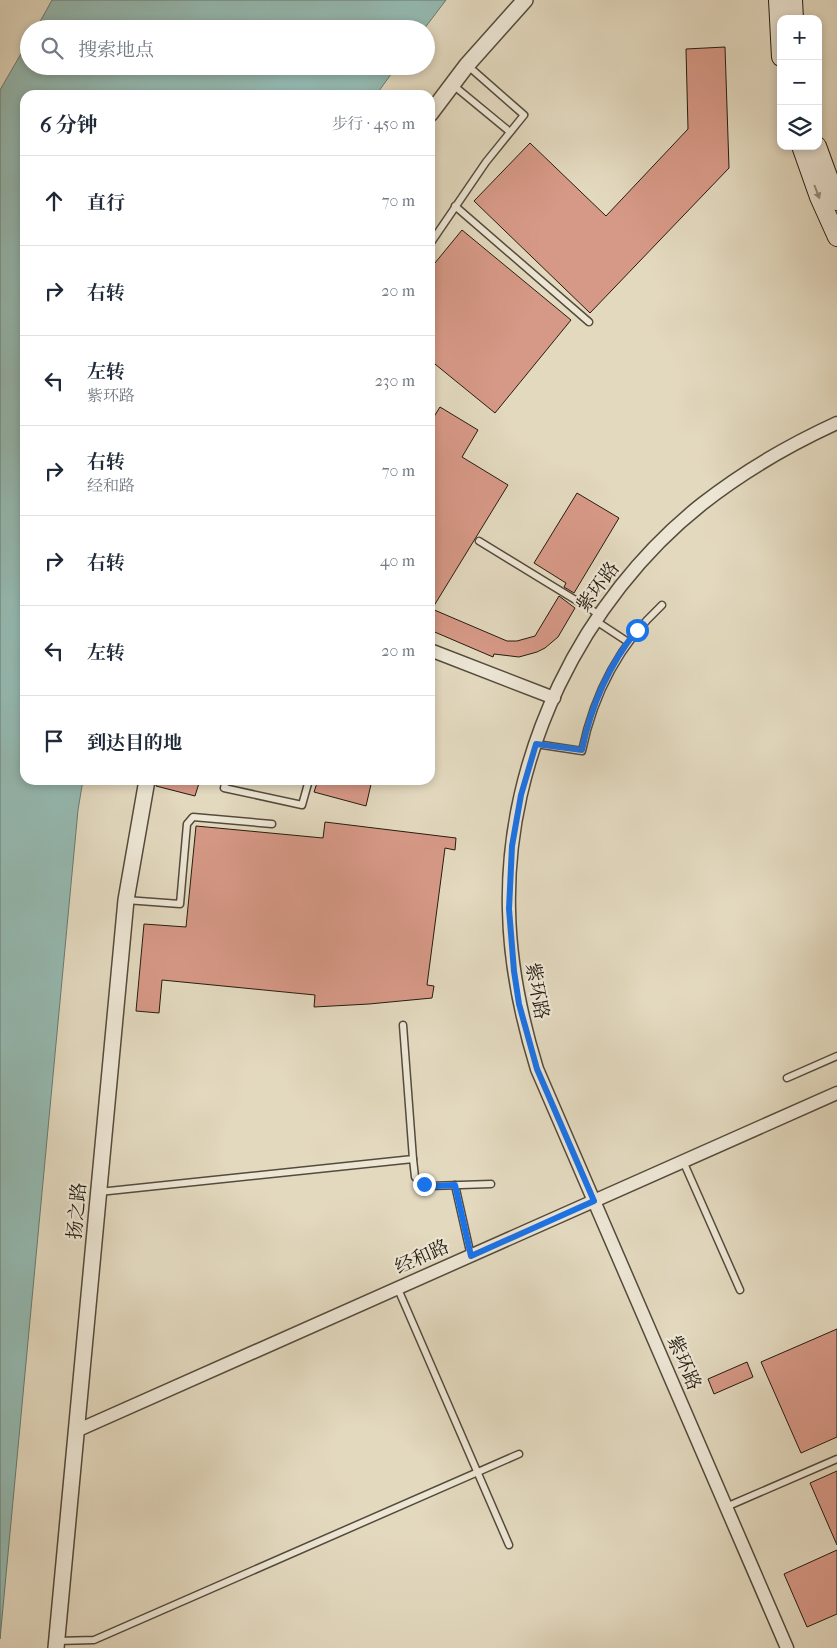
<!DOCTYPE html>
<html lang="zh">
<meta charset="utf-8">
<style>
:root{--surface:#fff;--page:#f2f2f3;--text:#1f2937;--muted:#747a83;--line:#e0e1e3}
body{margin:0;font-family:"IM FELL French Canon","Noto Serif SC",serif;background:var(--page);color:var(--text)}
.controls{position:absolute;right:15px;top:15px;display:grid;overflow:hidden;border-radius:10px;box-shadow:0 2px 8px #0003}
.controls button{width:45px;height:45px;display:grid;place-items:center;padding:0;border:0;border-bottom:1px solid var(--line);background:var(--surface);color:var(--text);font:25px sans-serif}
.stop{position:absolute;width:15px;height:15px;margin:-11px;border:4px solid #1a73e8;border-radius:50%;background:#fff}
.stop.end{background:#1a73e8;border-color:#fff;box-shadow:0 1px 5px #0008}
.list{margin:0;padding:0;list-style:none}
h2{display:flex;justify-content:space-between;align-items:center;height:65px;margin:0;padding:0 20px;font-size:21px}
h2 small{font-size:16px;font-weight:400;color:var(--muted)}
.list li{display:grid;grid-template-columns:32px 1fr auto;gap:15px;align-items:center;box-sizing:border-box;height:90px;padding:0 20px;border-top:1px solid var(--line)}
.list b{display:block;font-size:19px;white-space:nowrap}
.list p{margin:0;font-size:16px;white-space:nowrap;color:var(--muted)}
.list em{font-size:16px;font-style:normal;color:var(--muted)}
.icon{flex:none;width:28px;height:28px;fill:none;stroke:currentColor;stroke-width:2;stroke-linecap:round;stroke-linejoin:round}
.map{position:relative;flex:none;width:837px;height:1648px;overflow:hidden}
.search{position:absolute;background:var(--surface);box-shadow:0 2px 8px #0003;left:20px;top:20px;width:415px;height:55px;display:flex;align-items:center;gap:12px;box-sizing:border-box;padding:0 18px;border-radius:28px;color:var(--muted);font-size:19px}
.panel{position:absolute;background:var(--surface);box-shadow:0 2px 8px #0003;left:20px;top:90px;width:415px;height:695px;border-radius:15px}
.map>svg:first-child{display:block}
.water{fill:#95bab2;stroke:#687b71}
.building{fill:#d79987;stroke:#251c0f}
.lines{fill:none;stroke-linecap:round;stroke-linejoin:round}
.service-casing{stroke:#544b3b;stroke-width:9}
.minor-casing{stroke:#544b3b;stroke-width:15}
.tertiary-casing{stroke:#544b3b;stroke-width:18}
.secondary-casing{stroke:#251c0f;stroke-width:20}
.service{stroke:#ede6d5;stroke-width:6}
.minor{stroke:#ede6d5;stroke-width:12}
.tertiary{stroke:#ede6d5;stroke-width:15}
.secondary{stroke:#ede6d5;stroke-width:18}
.oneway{fill:#938b7c}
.route{stroke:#1a73e8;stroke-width:6}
.labels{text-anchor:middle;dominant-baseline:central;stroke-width:4.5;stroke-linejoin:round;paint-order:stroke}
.street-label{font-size:19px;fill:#251c0f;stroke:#ede6d5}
</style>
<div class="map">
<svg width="837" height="1648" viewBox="0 0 837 1648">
<rect width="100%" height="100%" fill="#e3d9bf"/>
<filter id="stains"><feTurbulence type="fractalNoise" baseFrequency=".004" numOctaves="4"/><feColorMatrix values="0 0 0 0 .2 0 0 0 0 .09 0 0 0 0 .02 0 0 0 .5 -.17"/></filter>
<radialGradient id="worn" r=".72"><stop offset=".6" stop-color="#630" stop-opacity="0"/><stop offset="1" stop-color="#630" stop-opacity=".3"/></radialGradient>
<!-- water -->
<g class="water">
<polygon points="52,0 446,0 424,29 36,29"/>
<polygon points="29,40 29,66 397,66 376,95 25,95 25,780 83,780 78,810 0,1639 0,90"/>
</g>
<!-- building -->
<g class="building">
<polygon points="725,47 729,168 590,313 474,201 530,143 606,216 688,129 686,49"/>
<polygon points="462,230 571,320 495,413 430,360 430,269"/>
<polygon points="440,407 478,430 462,457 508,485 432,609 507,641 517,641 535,636 559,596 575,608 558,637 545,648 537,652 519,657 494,654 493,657 430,630 430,423"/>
<polygon points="577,493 619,518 574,593 564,587 566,583 534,563"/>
<polygon points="156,780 200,780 195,796 156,786"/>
<polygon points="318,780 372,780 366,806 314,792"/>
<polygon points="325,822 456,838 455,850 445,848 427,985 434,986 432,998 369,1004 314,1007 315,995 162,980 159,1013 136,1011 144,924 186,927 196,826 323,838"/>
<polygon points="837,1329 837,1437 801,1453 761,1362"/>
<polygon points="747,1362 753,1377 714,1394 708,1379"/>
<polygon points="837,1471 837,1545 810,1483"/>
<polygon points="837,1550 837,1614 807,1627 784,1574"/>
</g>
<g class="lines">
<!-- service casing -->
<g class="service-casing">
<g id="service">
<polyline points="453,85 510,132"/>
<polyline points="455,206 589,322"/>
<polyline points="430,244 486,162 524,115 467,65"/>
<polyline points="479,541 600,615"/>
<polyline points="596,621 628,642"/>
<path d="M536,744L582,751C594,693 619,645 662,605"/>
<polyline points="226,780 224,788 302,805 309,780"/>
<polyline points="126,900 180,904 187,824 193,817 272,824"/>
<polyline points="787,1078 837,1056"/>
<polyline points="413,1159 415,1177 419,1181 430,1186 491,1184"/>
<polyline points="683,1161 740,1290"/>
<polyline points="455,1185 471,1256"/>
<polyline points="99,1192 413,1159 403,1025"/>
<polyline points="398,1289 509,1545"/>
<polyline points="726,1507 837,1459"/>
<polyline points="57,1641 94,1640 519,1454"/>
</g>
</g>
<!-- minor casing -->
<g class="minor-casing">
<g id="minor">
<polyline points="430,650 554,698"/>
<polyline points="76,1431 837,1093"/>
<path d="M787,1648L537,1069C521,1017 510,965 509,910C505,757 582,599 702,504C744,471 789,445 837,423"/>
</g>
</g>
<!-- tertiary casing -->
<g class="tertiary-casing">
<g id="tertiary">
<polyline points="430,114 467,65 525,0"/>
<polyline points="56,1648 126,900 147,780"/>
</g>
</g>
<!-- secondary casing -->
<g class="secondary-casing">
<g id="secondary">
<polyline points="778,0 781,57"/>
<polyline points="793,0 794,19"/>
<polyline points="801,146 819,197 837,237"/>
<polyline points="817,146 837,201"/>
</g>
</g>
<!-- service -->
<use href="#service" class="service"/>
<!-- minor -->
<use href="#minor" class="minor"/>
<!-- tertiary -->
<use href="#tertiary" class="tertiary"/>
<!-- secondary -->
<use href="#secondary" class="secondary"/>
</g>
<!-- one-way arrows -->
<defs><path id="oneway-solid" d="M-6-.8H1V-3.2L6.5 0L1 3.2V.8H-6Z" transform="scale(1.25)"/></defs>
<use class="oneway" href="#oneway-solid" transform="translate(817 192) rotate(69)"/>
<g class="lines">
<!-- route -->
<path class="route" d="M424,1184L436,1186L455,1185L471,1256L594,1201L537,1069L519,1004L514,971L509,909L512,846L521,795L536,744L582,750C591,706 608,666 637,630"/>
</g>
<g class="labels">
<!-- street labels -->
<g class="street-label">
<text transform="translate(598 587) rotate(-53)">紫环路</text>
<text transform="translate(537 991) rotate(80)">紫环路</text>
<text transform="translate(77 1211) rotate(-85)">扬之路</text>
<text transform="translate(422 1257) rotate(-24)">经和路</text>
<text transform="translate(684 1363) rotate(67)">紫环路</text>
</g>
</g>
<rect width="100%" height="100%" filter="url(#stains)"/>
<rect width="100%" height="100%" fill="url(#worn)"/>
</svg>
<div class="controls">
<button>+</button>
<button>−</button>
<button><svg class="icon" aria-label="layers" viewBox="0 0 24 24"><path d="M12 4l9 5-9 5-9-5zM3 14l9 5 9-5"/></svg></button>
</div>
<div class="stop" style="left:637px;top:630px"></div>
<div class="stop end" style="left:424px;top:1184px"></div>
<div class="search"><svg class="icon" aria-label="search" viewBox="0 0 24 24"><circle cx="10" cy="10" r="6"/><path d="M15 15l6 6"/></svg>搜索地点</div>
<section class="panel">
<h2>6 分钟<small>步行 · 450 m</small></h2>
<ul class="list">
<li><svg class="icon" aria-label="ahead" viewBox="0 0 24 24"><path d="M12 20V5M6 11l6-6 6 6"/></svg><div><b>直行</b></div><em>70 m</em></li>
<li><svg class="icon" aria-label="right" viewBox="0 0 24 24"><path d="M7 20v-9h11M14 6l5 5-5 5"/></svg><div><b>右转</b></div><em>20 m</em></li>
<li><svg class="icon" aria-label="left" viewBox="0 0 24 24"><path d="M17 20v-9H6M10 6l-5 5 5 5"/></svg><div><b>左转</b><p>紫环路</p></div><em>230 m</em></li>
<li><svg class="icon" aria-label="right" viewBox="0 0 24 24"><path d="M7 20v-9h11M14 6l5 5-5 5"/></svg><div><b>右转</b><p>经和路</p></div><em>70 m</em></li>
<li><svg class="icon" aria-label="right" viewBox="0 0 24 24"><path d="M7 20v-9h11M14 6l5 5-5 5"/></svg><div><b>右转</b></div><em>40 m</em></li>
<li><svg class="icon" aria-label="left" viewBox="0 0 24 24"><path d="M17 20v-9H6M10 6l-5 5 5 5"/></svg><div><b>左转</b></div><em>20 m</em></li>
<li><svg class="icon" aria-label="arrive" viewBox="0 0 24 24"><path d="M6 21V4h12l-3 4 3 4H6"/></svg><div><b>到达目的地</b></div></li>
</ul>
</section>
</div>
